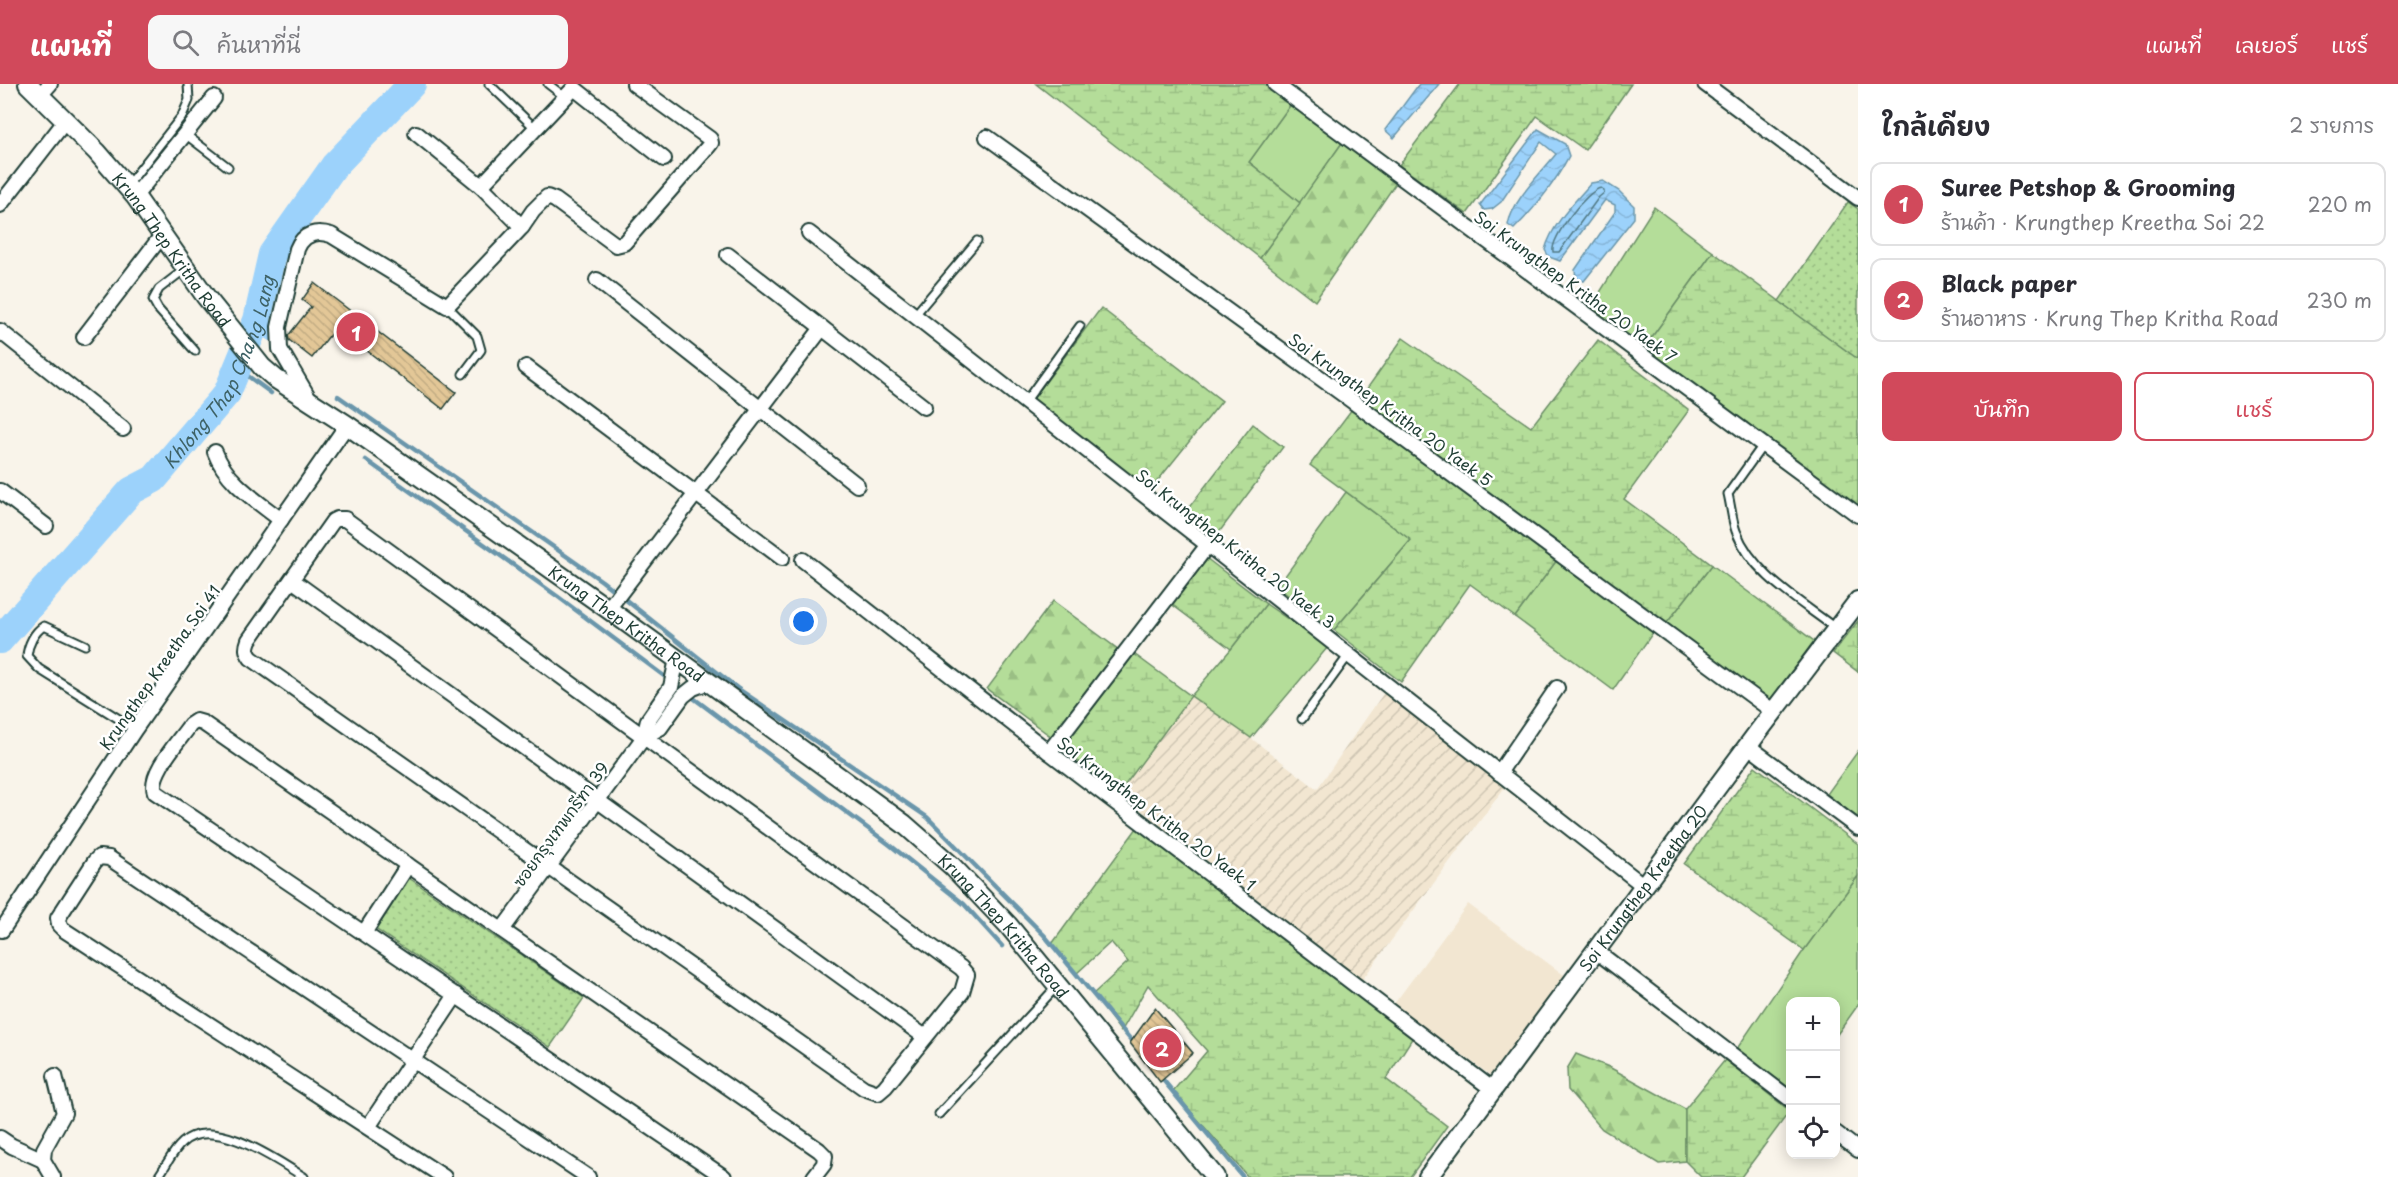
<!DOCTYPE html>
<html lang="th">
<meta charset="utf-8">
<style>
:root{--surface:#fff;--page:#f7f7f7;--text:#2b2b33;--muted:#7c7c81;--line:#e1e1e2;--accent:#d1495b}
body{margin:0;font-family:"Playpen Sans","Playpen Sans Thai",sans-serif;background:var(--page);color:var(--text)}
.controls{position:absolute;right:18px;bottom:18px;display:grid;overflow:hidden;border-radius:12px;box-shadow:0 3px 15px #0003}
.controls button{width:54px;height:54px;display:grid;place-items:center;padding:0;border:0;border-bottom:2px solid var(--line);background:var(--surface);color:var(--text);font:30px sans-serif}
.you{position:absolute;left:804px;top:538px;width:21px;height:21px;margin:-15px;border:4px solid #fff;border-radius:50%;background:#1a73e8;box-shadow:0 0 0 9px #1a73e833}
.badge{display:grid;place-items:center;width:39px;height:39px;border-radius:50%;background:var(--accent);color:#fff;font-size:20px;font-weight:700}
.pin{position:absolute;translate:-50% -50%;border:3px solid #fff;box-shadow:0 2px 6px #0006}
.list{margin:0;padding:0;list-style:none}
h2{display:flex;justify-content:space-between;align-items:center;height:78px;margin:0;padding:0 24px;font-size:26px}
h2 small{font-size:20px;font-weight:400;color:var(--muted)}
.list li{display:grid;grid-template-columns:39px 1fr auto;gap:18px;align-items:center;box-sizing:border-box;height:84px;margin:0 12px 12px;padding:0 12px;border:2px solid var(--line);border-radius:12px}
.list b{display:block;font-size:22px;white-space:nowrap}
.list p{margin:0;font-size:20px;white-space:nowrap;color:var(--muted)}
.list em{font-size:20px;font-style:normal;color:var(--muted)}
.actions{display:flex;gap:12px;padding:18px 24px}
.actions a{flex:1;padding:14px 0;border:2px solid var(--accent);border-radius:12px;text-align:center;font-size:21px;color:var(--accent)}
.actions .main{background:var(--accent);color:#fff}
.icon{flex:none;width:33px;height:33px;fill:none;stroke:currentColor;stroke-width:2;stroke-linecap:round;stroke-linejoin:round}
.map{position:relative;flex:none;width:1858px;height:1093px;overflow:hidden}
header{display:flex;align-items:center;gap:36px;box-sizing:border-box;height:84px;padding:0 30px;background:var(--accent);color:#fff}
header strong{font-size:28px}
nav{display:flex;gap:33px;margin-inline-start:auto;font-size:21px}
.search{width:420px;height:54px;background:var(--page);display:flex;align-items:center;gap:15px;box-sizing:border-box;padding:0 21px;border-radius:12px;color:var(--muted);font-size:22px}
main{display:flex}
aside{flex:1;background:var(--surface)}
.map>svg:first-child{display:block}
.built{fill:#f2e6d1}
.industrial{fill:url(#industrial-furrows)}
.grass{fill:#b4dd99;stroke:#6a8d66;stroke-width:1.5}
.forest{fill:url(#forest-firs);stroke:#6a8d66;stroke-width:1.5}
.wetland{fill:url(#wetland-marsh);stroke:#6a8d66;stroke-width:1.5}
.garden{fill:url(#garden-dots);stroke:#6a8d66;stroke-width:1.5}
.water{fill:url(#water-waves);stroke:#6a96ab;stroke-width:1.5}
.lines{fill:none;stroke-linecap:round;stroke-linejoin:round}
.shore{stroke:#517984;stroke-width:1.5}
.stream{stroke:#6a96ab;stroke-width:4.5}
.canal{stroke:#9cd2fb;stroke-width:16}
.river{stroke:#9cd2fb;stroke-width:28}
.building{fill:url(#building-back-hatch);stroke:#1f3d34;stroke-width:1.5}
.lane-casing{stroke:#1f3d34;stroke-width:11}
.street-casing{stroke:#1f3d34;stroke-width:18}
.secondary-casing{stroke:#1f3d34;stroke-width:22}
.lane{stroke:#fff;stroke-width:7}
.street{stroke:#fff;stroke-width:14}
.secondary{stroke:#fff;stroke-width:18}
.labels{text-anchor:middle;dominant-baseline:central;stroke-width:5;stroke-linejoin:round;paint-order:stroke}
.street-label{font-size:16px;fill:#1f3d34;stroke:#fff}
.water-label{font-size:18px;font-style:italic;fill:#3e6266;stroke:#fff}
</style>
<header>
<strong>แผนที่</strong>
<div class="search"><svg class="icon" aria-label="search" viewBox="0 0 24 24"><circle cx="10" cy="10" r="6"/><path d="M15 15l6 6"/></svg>ค้นหาที่นี่</div>
<nav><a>แผนที่</a><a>เลเยอร์</a><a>แชร์</a></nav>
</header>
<main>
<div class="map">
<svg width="1858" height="1093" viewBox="0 0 1858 1093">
<defs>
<pattern id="industrial-furrows" width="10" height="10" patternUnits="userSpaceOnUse" patternTransform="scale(1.5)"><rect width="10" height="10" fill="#f2e6d1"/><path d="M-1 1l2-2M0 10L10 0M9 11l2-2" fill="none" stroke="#cfc6b4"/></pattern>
<pattern id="forest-firs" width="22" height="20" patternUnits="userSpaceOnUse" patternTransform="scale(1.5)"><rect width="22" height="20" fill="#b4dd99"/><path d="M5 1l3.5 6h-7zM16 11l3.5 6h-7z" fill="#9abf84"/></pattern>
<pattern id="wetland-marsh" width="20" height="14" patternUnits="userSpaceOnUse" patternTransform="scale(1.5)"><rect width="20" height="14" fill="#b4dd99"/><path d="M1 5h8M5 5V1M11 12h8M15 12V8" fill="none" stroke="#9abf84"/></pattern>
<pattern id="garden-dots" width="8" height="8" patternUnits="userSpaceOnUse" patternTransform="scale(1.5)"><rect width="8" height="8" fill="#b4dd99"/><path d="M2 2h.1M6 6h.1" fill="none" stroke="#9abf84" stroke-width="1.8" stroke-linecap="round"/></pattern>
<pattern id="water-waves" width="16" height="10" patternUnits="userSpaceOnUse" patternTransform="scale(1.5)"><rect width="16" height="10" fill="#9cd2fb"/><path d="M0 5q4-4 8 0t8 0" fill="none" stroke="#86b5d8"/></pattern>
<pattern id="building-back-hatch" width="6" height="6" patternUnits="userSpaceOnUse" patternTransform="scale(1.5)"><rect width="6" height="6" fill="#e3c797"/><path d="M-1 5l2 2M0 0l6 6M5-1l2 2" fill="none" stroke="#c2ac83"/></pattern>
</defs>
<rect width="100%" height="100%" fill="#f9f4ea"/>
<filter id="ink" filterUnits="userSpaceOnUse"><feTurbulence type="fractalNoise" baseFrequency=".0167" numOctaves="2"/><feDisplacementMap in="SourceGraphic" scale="12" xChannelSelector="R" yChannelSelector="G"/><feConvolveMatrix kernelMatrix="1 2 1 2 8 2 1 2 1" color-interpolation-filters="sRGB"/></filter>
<g filter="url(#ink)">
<!-- built -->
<polygon class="built" points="1468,820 1564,891 1490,991 1394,920"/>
<!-- industrial -->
<polygon class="industrial" points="1385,607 1505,703 1362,896 1119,709 1191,612 1251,654 1317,705"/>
<!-- grass -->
<g class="grass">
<polygon points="1291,20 1342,59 1300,119 1249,78"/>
<polygon points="1654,123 1713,168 1644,264 1590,224"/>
<polygon points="1346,408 1411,456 1334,546 1277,503"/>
<polygon points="1557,476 1654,547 1613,606 1515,533"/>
<polygon points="1712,481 1814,557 1771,617 1666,540"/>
<polygon points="1266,520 1328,563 1251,654 1191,612 1231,565"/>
<polygon points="1858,667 1858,733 1857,734 1827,710"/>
<polygon points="1858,792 1858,921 1836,952 1836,918 1790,918 1790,1010 1736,966 1804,866"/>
</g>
<!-- forest -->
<g class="forest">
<polygon points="1342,59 1396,99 1315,217 1260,174"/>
<polygon points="1053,517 1119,566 1053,654 987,605"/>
<polygon points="1576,970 1609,983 1685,1025 1685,1077 1659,1080 1602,1045 1568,1006 1567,985"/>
</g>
<!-- wetland -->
<g class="wetland">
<polygon points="1036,0 1264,0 1291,20 1249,78 1300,119 1260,174"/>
<polygon points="1460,0 1631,0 1585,66 1537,32 1467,130 1399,81"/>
<polygon points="1713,168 1858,275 1858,422 1644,264"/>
<polygon points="1101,224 1222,317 1147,410 1030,319"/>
<polygon points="1403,254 1531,343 1598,256 1689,326 1624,415 1712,481 1666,540 1361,313"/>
<polygon points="1352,325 1557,476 1515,533 1470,500 1401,598 1334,546 1411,456 1310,381"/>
<polygon points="1253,340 1283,363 1211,459 1180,435"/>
<polygon points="1206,474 1266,520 1231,565 1170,519"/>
<polygon points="1858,537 1858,588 1833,569"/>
<polygon points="1134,570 1191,612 1119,709 1059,663"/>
<polygon points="1755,682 1858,760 1858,792 1804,866 1684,780"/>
<polygon points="1137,744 1413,953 1386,995 1447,1042 1410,1093 1248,1093 1173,1007 1207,967 1148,901 1121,948 1093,910 1128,878 1111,858 1076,890 1052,860"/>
<polygon points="1725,976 1790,1027 1741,1093 1701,1093 1685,1077 1685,1025"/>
</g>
<!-- garden -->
<g class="garden">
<polygon points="1848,118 1858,125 1858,275 1779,217"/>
<polygon points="409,794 584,914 550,963 374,844"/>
</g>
<!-- water -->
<g class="water">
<polygon points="1419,0 1439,0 1394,54 1385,46"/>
<path d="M1538,45L1565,60L1569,72C1555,99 1536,123 1514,145L1508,141C1512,117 1541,89 1556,70L1541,58L1501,118L1492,125L1484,126L1480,121Z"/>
<path d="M1603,97L1619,107L1634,122V134L1584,197L1576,194L1575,186L1615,128V121L1605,116L1560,177L1549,173L1545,166C1552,140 1574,119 1591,99Z"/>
</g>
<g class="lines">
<!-- shore -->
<path class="shore" d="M1601,104L1604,106V109L1599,113L1559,168H1553C1550,154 1587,106 1601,104Z"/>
<!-- stream -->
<g class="stream">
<polyline points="237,284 271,309"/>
<polyline points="338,312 602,497 737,604 927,733 1044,851 1135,961"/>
<polyline points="366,376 557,512 890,761 964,820 1002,862"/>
<polyline points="1159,991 1243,1093"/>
</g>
<!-- canal -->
<polyline class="canal" points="257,236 271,249"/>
<!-- river -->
<path class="river" id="s1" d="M0,556L131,407L154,395L227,309L257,236L272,170L334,82L412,0"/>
</g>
<!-- building -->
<g class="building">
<polygon points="314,199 456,308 443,325 336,243 312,274 289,256 288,252 311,223 302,216"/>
<polygon points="1155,924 1193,969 1160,998 1130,959"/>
</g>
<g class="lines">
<!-- lane casing -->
<g class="lane-casing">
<g id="lane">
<polyline points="489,0 535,44"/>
<polyline points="548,0 565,13"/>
<polyline points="185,50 228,83"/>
<polyline points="127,102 182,32 189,16 188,0"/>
<polyline points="185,185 159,205 153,216 158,225 195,267"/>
<polyline points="447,222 477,252 481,266 463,290"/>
<polyline points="914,232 977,157"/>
<polyline points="1025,318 1080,242"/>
<path d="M1763,361L1728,410C1731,422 1732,436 1736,447C1752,490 1800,517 1835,544"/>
<path d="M85,561L44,542C34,548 28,561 27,572L39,585L135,645"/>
<polyline points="1302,635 1348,572"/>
<polyline points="939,1030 1057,902"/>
<path d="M158,1093C166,1082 172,1068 182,1059C212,1030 278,1077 304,1093"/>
</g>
</g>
<!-- street casing -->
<g class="street-casing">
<g id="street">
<polyline points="1275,0 1858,431"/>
<polyline points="1705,0 1858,114"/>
<polyline points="40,11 50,0"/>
<polyline points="416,49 481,102"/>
<polyline points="987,53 1344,311 1774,628"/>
<polyline points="135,112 214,14"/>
<polyline points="0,121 66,36"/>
<polyline points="522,143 533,127 547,113 555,116 616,161 624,159 707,64 711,59 710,55 634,0"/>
<polyline points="809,149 1644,802"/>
<polyline points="728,171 924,323"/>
<polyline points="597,196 857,401"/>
<polyline points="0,247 123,345"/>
<polyline points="84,253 163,150"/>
<polyline points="526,283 782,474"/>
<path d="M310,316L280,265L279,243L297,165C303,150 316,146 331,151L447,222L522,143L481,102L574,4L664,75"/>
<path d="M215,368C226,398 257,417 281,436"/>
<polyline points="0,407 46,442"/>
<path d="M337,435H345L961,884L967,891L962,908L885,1003L878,1009L864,1004L251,574C246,567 246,564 249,556L333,437Z"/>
<polyline points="803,476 1049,668 1492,1005"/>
<polyline points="292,496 925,953"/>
<polyline points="608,525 822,244"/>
<polyline points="644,653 660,644 683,612 693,604 709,598"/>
<polyline points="1748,662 1858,744"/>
<polyline points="1049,668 1207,462"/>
<polyline points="1499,689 1557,604"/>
<polyline points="2,846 135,645 347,341"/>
<polyline points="502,846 644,653 648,636 671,603 677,575"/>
<polyline points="364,849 408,781"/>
<polyline points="1596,867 1790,1015"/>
<polyline points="368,1043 456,911"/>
<polyline points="1836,1049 1858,1066"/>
<polyline points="0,1054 12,1062 43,1076"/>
<polyline points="53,1093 43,1076 44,1065 64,1029 55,992"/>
<polyline points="444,1093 64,846 59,841 58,834 95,777 99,773 109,774 588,1093"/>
<path d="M724,1093L155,708C148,690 179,657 190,641L196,637L203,639L819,1066L825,1072L824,1080L814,1093"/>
</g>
</g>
<!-- secondary casing -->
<g class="secondary-casing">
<g id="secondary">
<path id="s2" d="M28,0L97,68L135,112L206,213L262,283L276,295L347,341L608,525L904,740L952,782L1008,841L1215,1093"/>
<path id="s3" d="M1428,1093L1758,648L1858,517"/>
</g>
</g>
<!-- lane -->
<use href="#lane" class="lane"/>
<!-- street -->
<use href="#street" class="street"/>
<!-- secondary -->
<use href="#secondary" class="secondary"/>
</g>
</g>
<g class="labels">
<!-- street labels -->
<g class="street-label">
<text stroke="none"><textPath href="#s2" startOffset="220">Krung Thep Kritha Road</textPath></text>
<text transform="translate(1576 202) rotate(36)">Soi Krungthep Kritha 20 Yaek 7</text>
<text transform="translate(1391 325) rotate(36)">Soi Krungthep Kritha 20 Yaek 5</text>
<text transform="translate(1236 464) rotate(38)">Soi Krungthep Kritha 20 Yaek 3</text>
<text stroke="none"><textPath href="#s2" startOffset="814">Krung Thep Kritha Road</textPath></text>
<text transform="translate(159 583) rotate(-55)">Krungthep Kreetha Soi 41</text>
<text transform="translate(1157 729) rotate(37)">Soi Krungthep Kritha 20 Yaek 1</text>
<text transform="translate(560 740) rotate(-54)">ซอยกรุงเทพกรีฑา 39</text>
<text stroke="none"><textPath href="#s3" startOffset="360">Soi Krungthep Kreetha 20</textPath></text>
<text stroke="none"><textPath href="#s2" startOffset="1299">Krung Thep Kritha Road</textPath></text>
</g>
<!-- water labels -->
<g class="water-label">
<text stroke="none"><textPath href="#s1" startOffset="352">Khlong Thap Chang Lang</textPath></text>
</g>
</g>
</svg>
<div class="controls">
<button>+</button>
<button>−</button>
<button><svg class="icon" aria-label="locate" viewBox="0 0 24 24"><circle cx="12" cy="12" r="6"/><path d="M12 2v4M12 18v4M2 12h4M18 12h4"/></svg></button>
</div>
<div class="you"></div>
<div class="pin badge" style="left:356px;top:248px">1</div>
<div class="pin badge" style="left:1162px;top:964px">2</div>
</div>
<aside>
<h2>ใกล้เคียง<small>2 รายการ</small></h2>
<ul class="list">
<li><span class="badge">1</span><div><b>Suree Petshop &amp; Grooming</b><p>ร้านค้า · Krungthep Kreetha Soi 22</p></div><em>220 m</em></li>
<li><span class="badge">2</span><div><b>Black paper</b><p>ร้านอาหาร · Krung Thep Kritha Road</p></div><em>230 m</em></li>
</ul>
<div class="actions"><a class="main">บันทึก</a><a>แชร์</a></div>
</aside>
</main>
